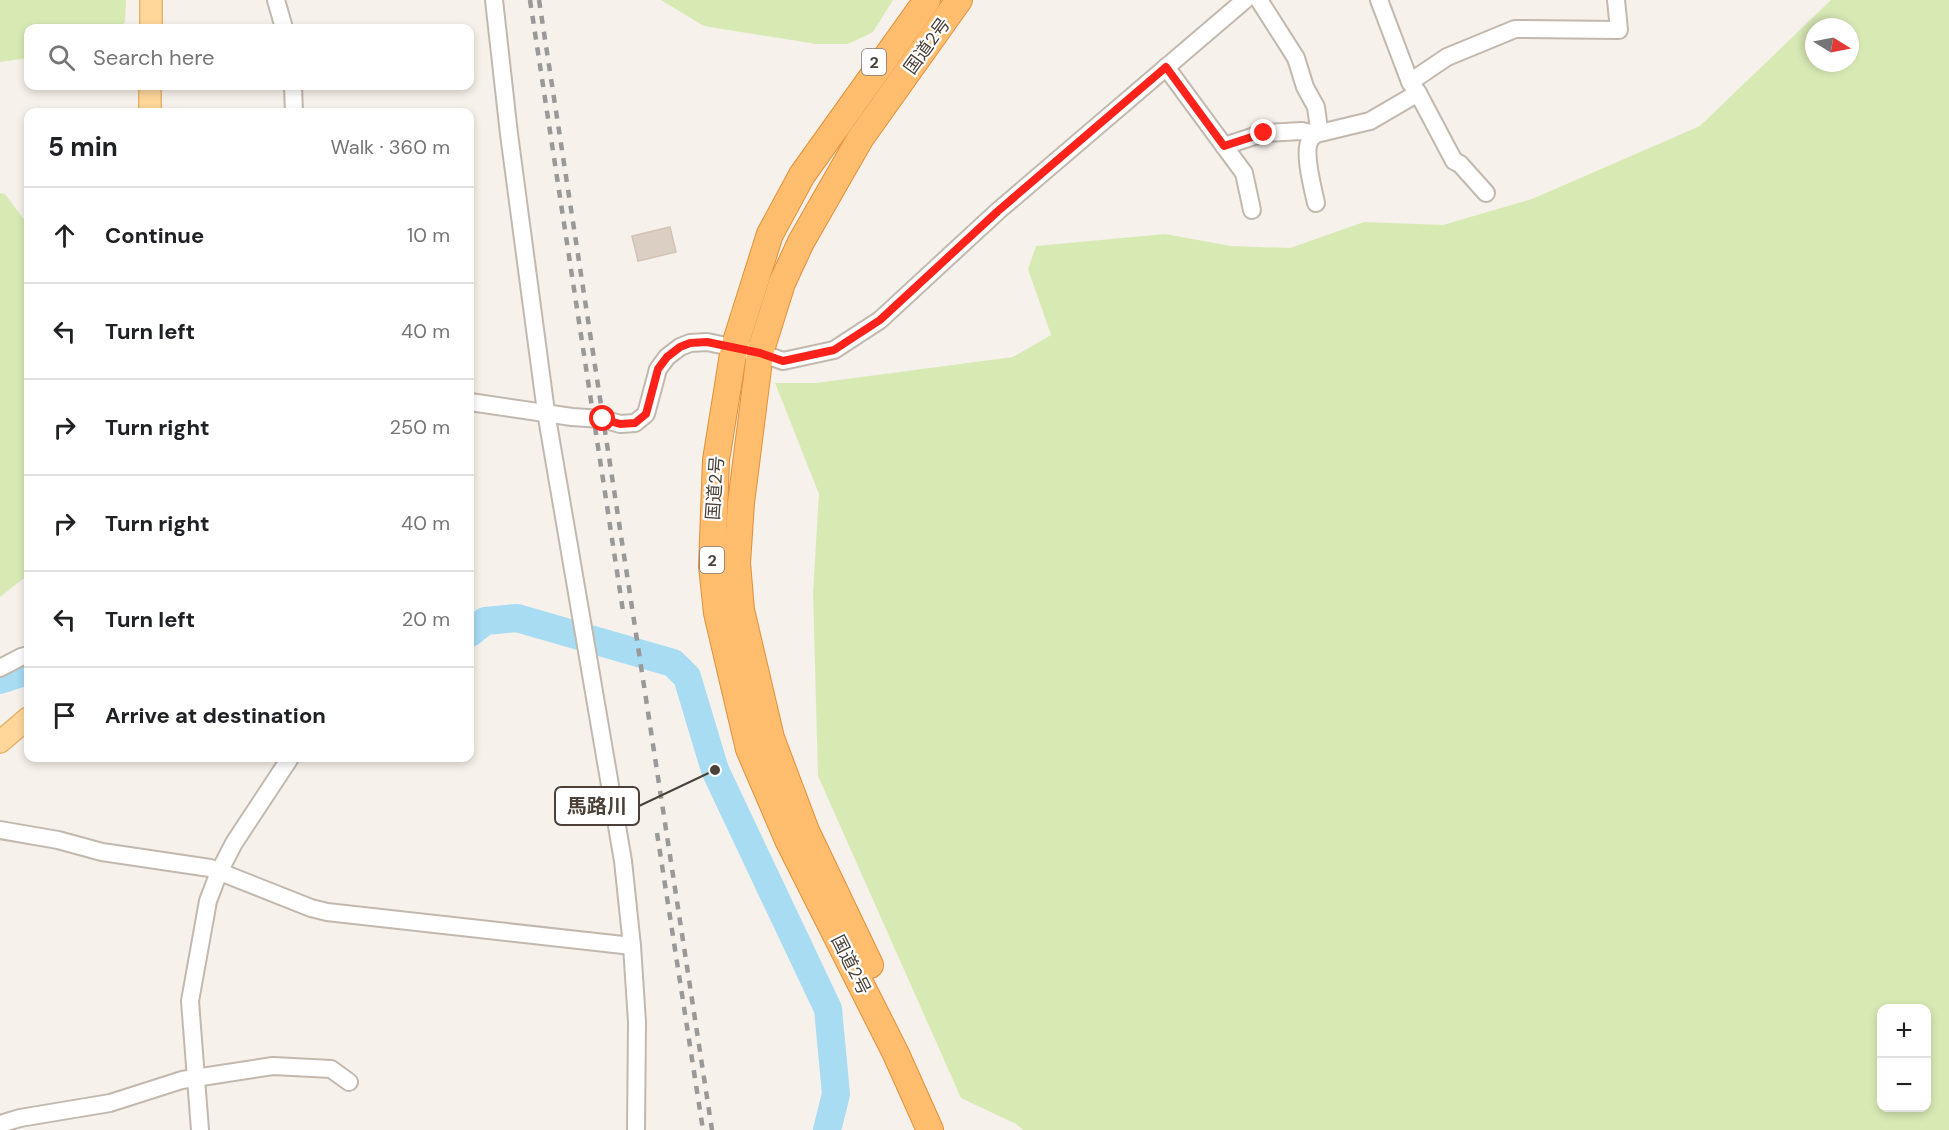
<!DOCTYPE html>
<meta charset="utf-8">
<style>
:root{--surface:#fff;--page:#f2f2f2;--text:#202124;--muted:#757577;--line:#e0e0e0}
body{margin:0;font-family:"DM Sans","Noto Sans JP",sans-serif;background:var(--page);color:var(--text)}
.controls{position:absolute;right:18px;bottom:18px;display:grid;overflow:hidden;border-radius:12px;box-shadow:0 3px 9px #0003}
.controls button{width:54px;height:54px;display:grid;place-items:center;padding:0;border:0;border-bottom:2px solid var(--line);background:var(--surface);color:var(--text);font:30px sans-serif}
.compass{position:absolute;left:1805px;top:18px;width:54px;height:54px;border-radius:50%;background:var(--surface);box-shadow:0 3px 9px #0003;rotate:100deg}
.stop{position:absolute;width:18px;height:18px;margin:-14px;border:4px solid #fe221a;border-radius:50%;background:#fff}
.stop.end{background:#fe221a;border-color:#fff;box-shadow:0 2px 6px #0008}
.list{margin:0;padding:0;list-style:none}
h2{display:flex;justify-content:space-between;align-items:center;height:78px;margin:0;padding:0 24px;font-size:26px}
h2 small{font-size:20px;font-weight:400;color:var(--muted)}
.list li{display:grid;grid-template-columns:39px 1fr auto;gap:18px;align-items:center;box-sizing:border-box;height:96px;padding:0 24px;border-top:2px solid var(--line)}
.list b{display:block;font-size:22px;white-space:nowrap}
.list em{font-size:20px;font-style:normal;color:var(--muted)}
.icon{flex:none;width:33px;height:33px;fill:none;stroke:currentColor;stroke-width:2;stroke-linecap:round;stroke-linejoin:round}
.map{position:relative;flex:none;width:1949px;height:1130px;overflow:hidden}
.search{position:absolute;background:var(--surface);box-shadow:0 3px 9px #0003;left:24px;top:24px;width:450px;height:66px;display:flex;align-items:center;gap:15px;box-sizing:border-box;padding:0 21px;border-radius:12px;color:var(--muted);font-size:22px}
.panel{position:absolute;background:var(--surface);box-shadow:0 3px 9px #0003;left:24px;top:108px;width:450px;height:654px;border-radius:12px}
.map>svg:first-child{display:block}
.green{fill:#d8eab4;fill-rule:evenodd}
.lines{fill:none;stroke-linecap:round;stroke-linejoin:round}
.river{stroke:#a7dcf3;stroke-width:28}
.building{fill:#dbcfc3;stroke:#d3c3b3;stroke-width:1.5}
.minor-casing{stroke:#c2b8ad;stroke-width:20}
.major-casing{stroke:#e7b268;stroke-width:24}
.highway-casing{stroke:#e1903a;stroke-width:28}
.minor{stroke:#fff;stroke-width:16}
.major{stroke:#ffd79b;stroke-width:21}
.highway{stroke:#ffbd6d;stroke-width:26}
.rail{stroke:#999;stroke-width:4.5;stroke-dasharray:8 8;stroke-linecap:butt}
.route{stroke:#fe221a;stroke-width:8}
.labels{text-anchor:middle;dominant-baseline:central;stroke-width:4.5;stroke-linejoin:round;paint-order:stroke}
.shield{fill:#fff;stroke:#817a74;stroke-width:1.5}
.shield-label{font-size:16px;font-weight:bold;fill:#4b4138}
.street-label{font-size:18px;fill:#4b4138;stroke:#fff}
.leader{fill:none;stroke:#4b4138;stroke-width:2}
.callout-dot{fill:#4b4138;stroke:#fff;stroke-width:2}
.callout{fill:#fff;stroke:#4b4138;stroke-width:2}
.callout-label{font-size:20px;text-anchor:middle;font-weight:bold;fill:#4b4138}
</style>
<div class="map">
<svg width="1949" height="1130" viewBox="0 0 1949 1130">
<rect width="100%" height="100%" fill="#f6f1eb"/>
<!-- green -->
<g class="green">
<polygon points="0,0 126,0 125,22 119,28 28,28 28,58 0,62"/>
<polygon points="661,0 893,0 873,32 848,44 816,44 704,26"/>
<path d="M1831,0H1949V1130H1023L1016,1124L961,1098L818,776L813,592L819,494L775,383H816L1013,357L1051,335L1028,269L1036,246L1165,234L1231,246L1290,248L1364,222L1443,225L1532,199L1700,126ZM1814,27H1850V63H1814ZM1882,1008H1926V1108H1882Z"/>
<polygon points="0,193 5,194 28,225 28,575 0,597"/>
</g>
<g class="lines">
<!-- river -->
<g class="river">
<polyline points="470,633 485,621 517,618 673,663 687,677 715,770 828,1009 836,1094 827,1130"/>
<polyline points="0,680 28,671"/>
</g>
</g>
<!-- building -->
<polygon class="building" points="670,227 676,252 638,261 632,236"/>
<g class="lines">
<!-- minor casing -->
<g class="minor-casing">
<g id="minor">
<polyline points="276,0 284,28"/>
<polyline points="494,0 509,134 546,412 623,861 632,946 637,1022 636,1130"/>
<path d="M1259,0L1296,58L1305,87L1316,107L1319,129C1317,133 1313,136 1310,140C1303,152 1313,189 1316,203"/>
<polyline points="1379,0 1410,82"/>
<polyline points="1166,67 1244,173 1252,210"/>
<polyline points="293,86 294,112"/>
<polyline points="1418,93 1454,161 1460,164 1486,193"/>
<polyline points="1224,146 1264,133 1302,131 1316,134 1370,121 1418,93 1410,82 1447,57 1515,29 1619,30 1616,0"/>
<polyline points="470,402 572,417 603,419 620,424 635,423 646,414 658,369 667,357 680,347 690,343 707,342 760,353 783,361 834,350 880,320 998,211 1245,0"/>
<polyline points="0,668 21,657 28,655"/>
<polyline points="0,830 58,840 102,852 210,868 311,908 327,912 632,946"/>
<polyline points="0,1124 20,1118 110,1103 182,1080 273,1066 331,1069 349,1082"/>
<polyline points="200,1130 190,1001 208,901 219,872 234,843 290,758"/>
</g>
</g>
<!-- major casing -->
<g class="major-casing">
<g id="major">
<polyline points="151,28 151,0"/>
<polyline points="150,112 150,86"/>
<polyline points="0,742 28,718"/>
</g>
</g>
<!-- highway casing -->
<g class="highway-casing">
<g id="highway">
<polyline points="927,0 802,175 770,234 734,348 716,460 712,566 717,613 749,749 789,842 896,1054 930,1130"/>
<polyline points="870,965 806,831 771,738 741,610 737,563 741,503 760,353 782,283 801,242 860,139 959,0"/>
</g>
</g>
<!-- minor -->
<use href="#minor" class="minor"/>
<!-- major -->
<use href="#major" class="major"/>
<!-- highway -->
<use href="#highway" class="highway"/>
<!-- rail -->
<g class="rail">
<polyline points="530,0 623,611"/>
<polyline points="539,0 712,1130"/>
<polyline points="657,833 703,1130"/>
</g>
</g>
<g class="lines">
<!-- route -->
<polyline class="route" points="603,419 620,424 635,423 646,414 658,369 667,357 680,347 690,343 707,342 760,353 783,361 834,350 880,320 998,211 1166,67 1224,146 1264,133"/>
</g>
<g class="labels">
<!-- shield labels -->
<g class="shield">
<rect x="862" y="49" width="24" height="26" rx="4.5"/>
<rect x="700" y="547" width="24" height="26" rx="4.5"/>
</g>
<g class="shield-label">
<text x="874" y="62">2</text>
<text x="712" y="560">2</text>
</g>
<!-- street labels -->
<g class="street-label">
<text transform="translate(927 46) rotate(-54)">国道2号</text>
<text transform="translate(715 488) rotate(-86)">国道2号</text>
<text transform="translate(851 965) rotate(63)">国道2号</text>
</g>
</g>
<!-- callouts -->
<path class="leader" d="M715 770L639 806"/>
<circle class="callout-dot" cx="715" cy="770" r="6"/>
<rect class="callout" x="555" y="787" width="84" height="38" rx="6"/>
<g class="callout-label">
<text x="597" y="813">馬路川</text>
</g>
</svg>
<div class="controls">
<button>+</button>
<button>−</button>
</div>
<svg class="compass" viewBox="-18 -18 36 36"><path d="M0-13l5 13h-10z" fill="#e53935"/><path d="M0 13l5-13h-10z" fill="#757577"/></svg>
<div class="stop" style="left:603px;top:419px"></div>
<div class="stop end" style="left:1264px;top:133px"></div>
<div class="search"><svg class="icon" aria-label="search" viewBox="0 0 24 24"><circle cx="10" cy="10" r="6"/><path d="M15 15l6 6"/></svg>Search here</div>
<section class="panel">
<h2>5 min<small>Walk · 360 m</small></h2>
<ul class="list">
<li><svg class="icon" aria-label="ahead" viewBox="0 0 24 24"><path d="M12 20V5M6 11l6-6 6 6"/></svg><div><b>Continue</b></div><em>10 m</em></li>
<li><svg class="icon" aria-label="left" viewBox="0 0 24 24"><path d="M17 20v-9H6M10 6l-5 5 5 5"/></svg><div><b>Turn left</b></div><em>40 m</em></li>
<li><svg class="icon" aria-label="right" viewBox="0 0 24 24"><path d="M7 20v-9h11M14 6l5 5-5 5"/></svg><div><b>Turn right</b></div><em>250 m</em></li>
<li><svg class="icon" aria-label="right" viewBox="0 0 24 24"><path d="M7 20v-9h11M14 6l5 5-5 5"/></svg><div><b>Turn right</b></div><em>40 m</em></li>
<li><svg class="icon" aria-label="left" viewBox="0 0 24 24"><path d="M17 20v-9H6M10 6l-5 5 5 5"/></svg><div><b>Turn left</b></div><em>20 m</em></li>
<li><svg class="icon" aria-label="arrive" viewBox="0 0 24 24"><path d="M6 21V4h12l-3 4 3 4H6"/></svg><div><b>Arrive at destination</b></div></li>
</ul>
</section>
</div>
